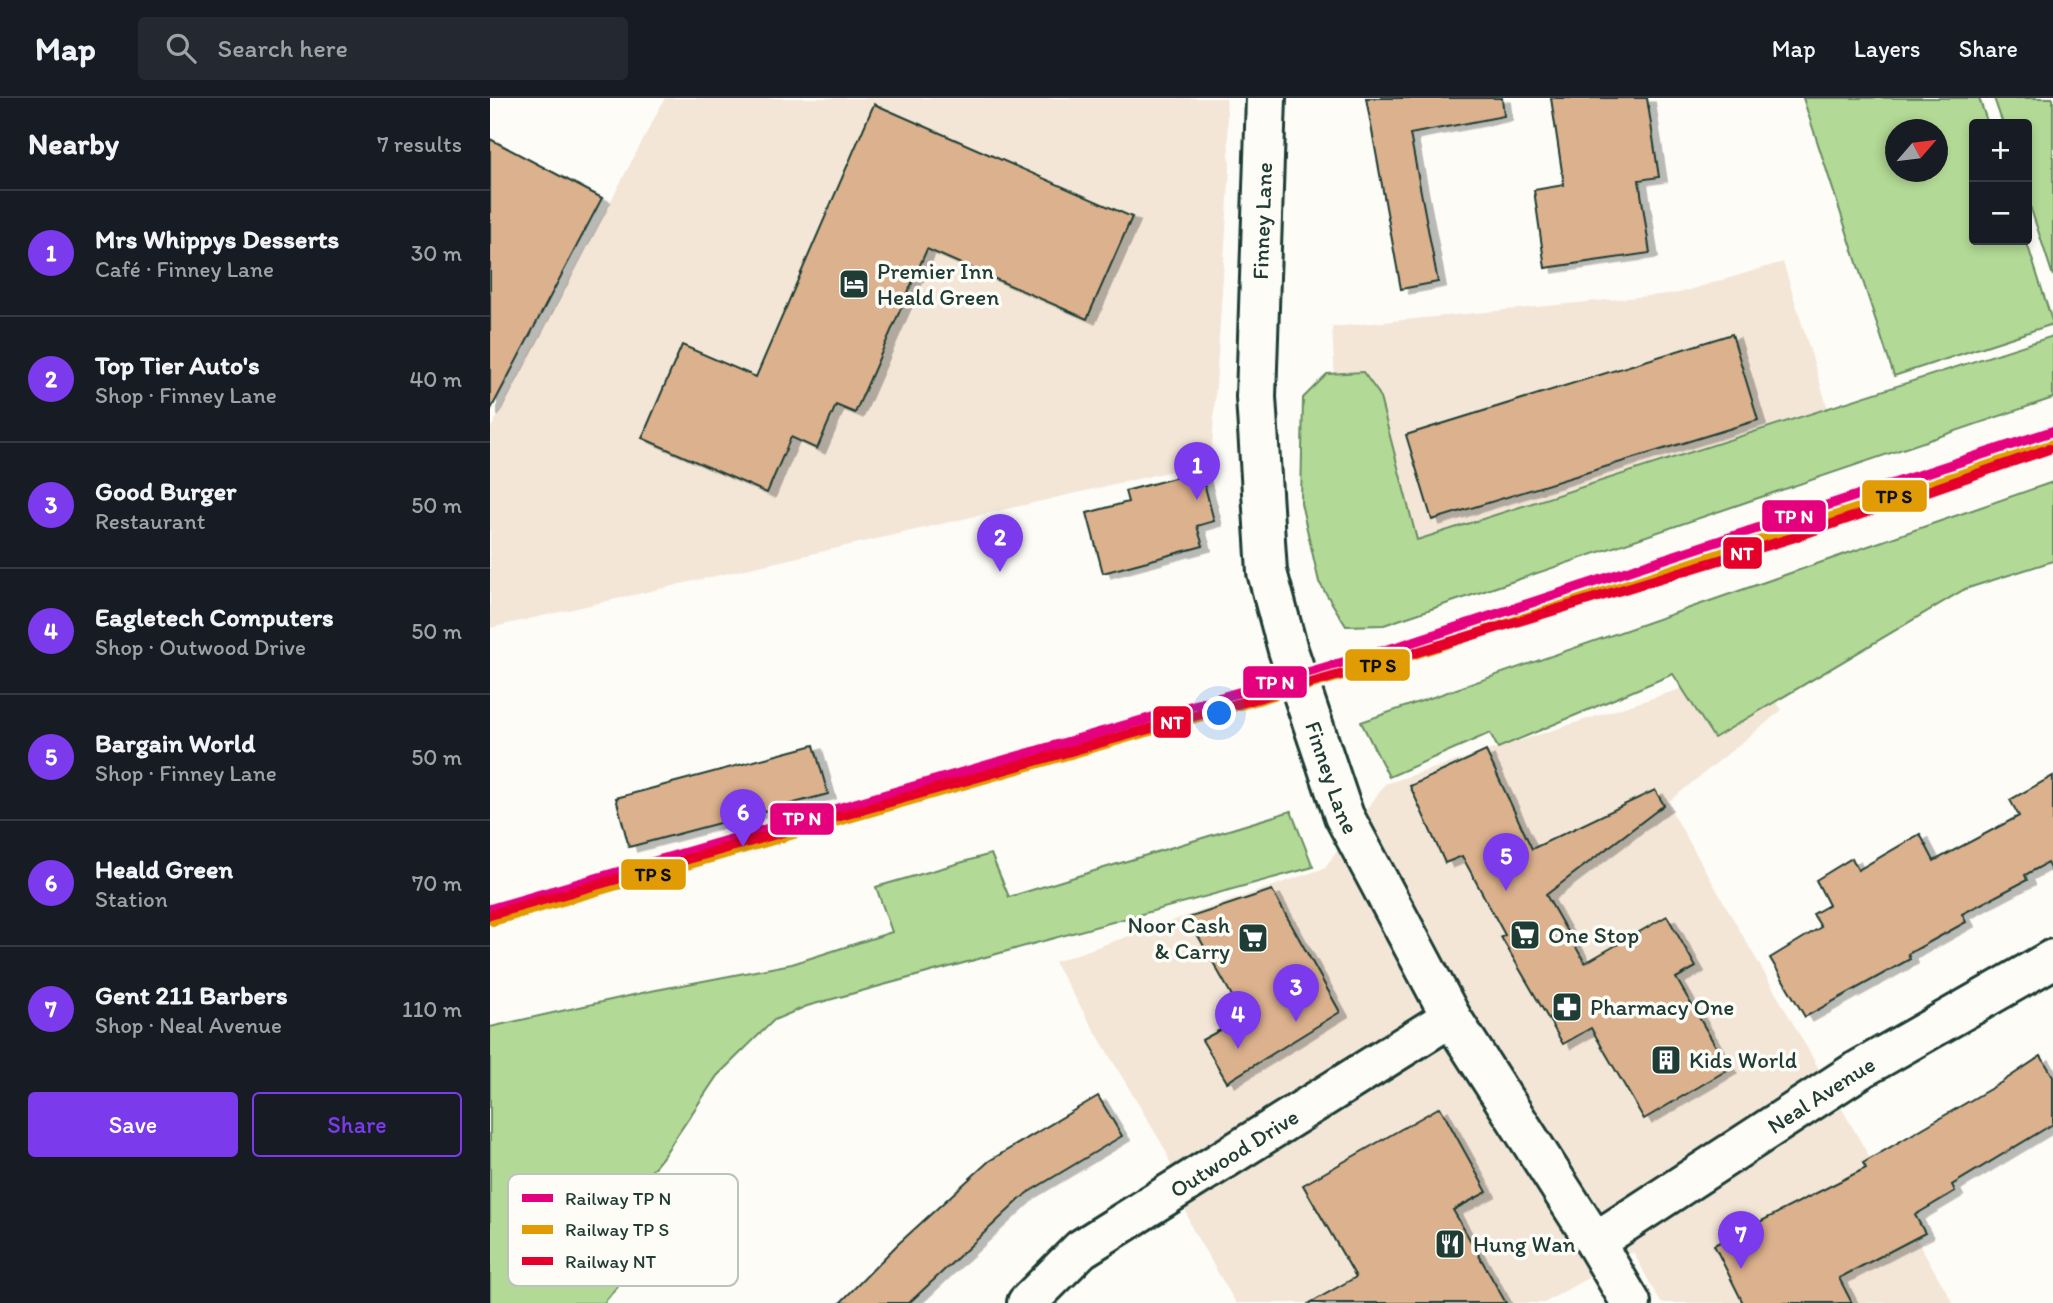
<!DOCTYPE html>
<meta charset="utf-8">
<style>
:root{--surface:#171b24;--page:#242831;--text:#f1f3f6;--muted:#9ea1a6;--line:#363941;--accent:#7c3aed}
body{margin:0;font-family:Itim,sans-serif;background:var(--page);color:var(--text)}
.controls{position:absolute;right:21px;top:21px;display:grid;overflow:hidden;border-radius:7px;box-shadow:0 4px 10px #0003}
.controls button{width:63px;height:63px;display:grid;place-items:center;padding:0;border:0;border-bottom:2px solid var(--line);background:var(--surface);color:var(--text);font:35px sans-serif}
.compass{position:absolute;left:1395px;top:21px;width:63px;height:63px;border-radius:50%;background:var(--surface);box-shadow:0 4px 10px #0003;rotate:62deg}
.you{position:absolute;left:730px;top:616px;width:24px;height:24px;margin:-18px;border:5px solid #fff;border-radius:50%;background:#1a73e8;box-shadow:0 0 0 10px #1a73e833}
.badge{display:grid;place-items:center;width:46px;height:46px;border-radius:50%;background:var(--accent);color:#fff;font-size:23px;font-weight:700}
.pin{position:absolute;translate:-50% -58px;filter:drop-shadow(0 2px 4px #0008)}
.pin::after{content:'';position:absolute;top:37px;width:24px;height:21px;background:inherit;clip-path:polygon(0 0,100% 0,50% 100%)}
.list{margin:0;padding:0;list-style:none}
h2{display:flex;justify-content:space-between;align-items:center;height:91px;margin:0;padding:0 28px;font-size:30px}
h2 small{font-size:23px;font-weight:400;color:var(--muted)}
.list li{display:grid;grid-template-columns:46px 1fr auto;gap:21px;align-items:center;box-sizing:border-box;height:126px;padding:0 28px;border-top:2px solid var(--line)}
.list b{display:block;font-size:26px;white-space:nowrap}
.list p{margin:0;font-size:23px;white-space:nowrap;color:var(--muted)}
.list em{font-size:23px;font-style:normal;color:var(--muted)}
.actions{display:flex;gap:14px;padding:21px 28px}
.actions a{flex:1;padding:16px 0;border:2px solid var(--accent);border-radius:7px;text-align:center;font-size:24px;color:var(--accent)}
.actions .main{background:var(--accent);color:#fff}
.icon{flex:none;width:38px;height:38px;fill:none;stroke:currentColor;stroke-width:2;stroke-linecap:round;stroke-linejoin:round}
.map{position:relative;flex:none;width:1563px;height:1205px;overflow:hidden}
header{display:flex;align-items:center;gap:42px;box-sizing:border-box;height:98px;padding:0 35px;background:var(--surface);border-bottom:2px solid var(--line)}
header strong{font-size:33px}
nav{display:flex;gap:38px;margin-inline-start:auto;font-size:24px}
.search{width:490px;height:63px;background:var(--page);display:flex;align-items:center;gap:18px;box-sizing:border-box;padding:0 24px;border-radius:7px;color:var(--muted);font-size:26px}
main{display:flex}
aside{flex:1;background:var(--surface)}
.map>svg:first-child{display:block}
.built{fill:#f3e6d7}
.green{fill:#b2d995;stroke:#688b64;stroke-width:2;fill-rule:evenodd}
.building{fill:#dcb18d;stroke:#1f3d34;stroke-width:2;filter:url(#shadow)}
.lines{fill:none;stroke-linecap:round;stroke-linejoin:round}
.minor-casing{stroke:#1f3d34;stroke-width:44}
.minor{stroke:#fdfcf7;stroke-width:38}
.rail-1-casing{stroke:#fdfcf7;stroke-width:16}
.rail-2-casing{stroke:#fdfcf7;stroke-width:16}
.rail-3-casing{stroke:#fdfcf7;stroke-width:16}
.rail-1{stroke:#e5007d;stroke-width:10}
.rail-2{stroke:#e19c05;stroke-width:10}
.rail-3{stroke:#e4002b;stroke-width:10}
.labels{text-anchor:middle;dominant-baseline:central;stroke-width:7;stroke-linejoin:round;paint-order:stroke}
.street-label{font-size:23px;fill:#1f3d34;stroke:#fdfcf7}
.poi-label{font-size:23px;fill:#1f3d34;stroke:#fdfcf7;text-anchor:start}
.key{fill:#fdfcf7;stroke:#bac3bc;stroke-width:2}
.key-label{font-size:19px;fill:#1f3d34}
.line-badge{stroke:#fdfcf7;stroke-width:2.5}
.badge-label{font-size:19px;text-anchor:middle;font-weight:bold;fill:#fff}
.pale-badge-label{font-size:19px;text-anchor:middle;font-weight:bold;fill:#111}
</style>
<header>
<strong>Map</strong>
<div class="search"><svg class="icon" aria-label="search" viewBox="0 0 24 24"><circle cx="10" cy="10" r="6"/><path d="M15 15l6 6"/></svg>Search here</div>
<nav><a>Map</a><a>Layers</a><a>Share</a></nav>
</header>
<main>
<aside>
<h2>Nearby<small>7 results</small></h2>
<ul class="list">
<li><span class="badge">1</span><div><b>Mrs Whippys Desserts</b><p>Café · Finney Lane</p></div><em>30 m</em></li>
<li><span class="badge">2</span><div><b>Top Tier Auto's</b><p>Shop · Finney Lane</p></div><em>40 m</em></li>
<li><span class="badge">3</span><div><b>Good Burger</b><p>Restaurant</p></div><em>50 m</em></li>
<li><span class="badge">4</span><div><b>Eagletech Computers</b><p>Shop · Outwood Drive</p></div><em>50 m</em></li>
<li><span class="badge">5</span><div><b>Bargain World</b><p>Shop · Finney Lane</p></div><em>50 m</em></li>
<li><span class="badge">6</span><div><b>Heald Green</b><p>Station</p></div><em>70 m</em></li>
<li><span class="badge">7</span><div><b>Gent 211 Barbers</b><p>Shop · Neal Avenue</p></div><em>110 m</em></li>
</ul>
<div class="actions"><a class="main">Save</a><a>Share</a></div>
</aside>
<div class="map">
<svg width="1563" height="1205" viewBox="0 0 1563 1205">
<defs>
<filter id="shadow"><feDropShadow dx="8" dy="4.5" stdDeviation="0" flood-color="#0004"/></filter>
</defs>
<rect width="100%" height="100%" fill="#fdfcf7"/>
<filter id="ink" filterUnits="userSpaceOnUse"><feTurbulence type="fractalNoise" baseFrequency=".0143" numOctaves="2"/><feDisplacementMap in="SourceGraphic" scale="14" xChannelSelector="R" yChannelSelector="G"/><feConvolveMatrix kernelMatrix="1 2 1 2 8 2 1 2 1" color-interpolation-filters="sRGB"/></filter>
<g filter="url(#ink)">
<!-- built -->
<g class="built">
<polygon points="175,0 736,0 740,70 721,364 0,530 0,332"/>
<polygon points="1293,164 1338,311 927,442 850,373 842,229 1189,195"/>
<polygon points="1262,568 1292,612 1177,705 1463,1205 1171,1205 1143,1154 1054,1205 746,1205 702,1131 676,1053 564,864 835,770 895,686"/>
</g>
<!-- green -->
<g class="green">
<path d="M1313,0H1489L1498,26H1484V142H1536L1563,226L1404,278ZM1406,32H1448V74H1406Z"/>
<polygon points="1504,0 1563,0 1563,178 1537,99 1537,26 1513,26"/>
<polygon points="1563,238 1563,300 894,527 856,528 829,484 811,405 813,300 837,276 873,274 889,296 927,442"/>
<polygon points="1563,384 1563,463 1475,491 1224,640 1183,576 1008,650 1000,635 899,679 871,624"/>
<polygon points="801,713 823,769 317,908 284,922 227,978 172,1060 153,1083 159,1119 157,1151 114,1205 0,1205 0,929 161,893 302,866 402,834 386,789 501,756 519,799"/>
</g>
<!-- building -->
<g class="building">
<polygon points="876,0 1012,0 1014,18 920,36 948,184 911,191"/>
<polygon points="1061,0 1157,0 1169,79 1149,82 1160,155 1055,170 1044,92 1074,87"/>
<polygon points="384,6 642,119 597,221 437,151 365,315 346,307 327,351 301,339 277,395 152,340 192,247 266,279"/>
<polygon points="0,41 112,100 0,313"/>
<polygon points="1242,236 1268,322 942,422 916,337"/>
<polygon points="711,373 724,423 707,428 713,448 613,475 597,415 638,404 635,393"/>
<polygon points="324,647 338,696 139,749 126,700"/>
<polygon points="996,653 1042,751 1165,692 1174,707 1056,797 1095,865 1177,818 1206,869 1186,880 1239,971 1154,1021 1101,930 1073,946 1011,839 1015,837 972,758 955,765 920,688"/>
<polygon points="1563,678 1563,776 1557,765 1535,777 1537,782 1472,816 1476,824 1418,856 1420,861 1315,919 1280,860 1331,829 1323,816 1339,807 1326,782 1362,760 1368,772 1430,736 1444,763 1529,718 1520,702"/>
<polygon points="782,792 850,914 737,984 712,942 754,919 698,820"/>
<polygon points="1551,958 1563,978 1563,1026 1462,1087 1465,1093 1425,1117 1435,1135 1349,1180 1362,1205 1253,1205 1224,1147 1376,1070 1373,1065 1512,984"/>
<polygon points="608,998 632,1038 537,1095 419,1205 350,1205 407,1147 499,1063"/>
<polygon points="950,1009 997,1094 963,1112 1016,1205 820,1205 866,1179 813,1087"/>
</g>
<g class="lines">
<!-- minor casing -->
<g class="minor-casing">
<g id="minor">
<path id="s1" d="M776,0L766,299L777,474L798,552L854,718L961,919L1105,1144L1141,1205"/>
<path id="s2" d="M1105,1144L1367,973L1563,861"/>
<path id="s3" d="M537,1205L591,1151L961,919"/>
</g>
</g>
<!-- minor -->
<use href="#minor" class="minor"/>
<!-- rail-1 casing -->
<g class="rail-1-casing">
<polyline id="rail-1" points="0,811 913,547 1563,333"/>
</g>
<!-- rail-2 casing -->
<g class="rail-2-casing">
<polyline id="rail-2" points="3,823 916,559 1563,346"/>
</g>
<!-- rail-3 casing -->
<g class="rail-3-casing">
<polyline id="rail-3" points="0,817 881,568 1302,440 1559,351"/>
</g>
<!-- rail-1 -->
<use href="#rail-1" class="rail-1"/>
<!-- rail-2 -->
<use href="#rail-2" class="rail-2"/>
<!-- rail-3 -->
<use href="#rail-3" class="rail-3"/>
</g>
</g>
<!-- icons -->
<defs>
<g id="hotel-square" transform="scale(1.575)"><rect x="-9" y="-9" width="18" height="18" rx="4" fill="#1f3d34" stroke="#fdfcf7"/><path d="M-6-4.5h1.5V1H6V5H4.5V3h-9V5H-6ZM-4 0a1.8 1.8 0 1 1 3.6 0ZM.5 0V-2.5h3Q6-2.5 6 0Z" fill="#fff"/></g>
<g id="supermarket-square" transform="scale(1.575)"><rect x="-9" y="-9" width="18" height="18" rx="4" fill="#1f3d34" stroke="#fdfcf7"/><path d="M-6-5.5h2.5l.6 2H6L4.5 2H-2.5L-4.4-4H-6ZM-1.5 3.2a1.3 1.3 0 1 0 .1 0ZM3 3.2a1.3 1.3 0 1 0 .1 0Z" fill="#fff"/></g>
<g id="pharmacy-square" transform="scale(1.575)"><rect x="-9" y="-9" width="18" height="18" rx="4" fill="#1f3d34" stroke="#fdfcf7"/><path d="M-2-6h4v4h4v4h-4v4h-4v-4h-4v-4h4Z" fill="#fff"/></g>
<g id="building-square" transform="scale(1.575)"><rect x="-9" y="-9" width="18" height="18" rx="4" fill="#1f3d34" stroke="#fdfcf7"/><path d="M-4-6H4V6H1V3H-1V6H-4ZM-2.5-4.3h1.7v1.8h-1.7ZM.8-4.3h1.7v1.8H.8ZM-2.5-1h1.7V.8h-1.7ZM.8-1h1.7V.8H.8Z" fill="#fff"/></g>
<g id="restaurant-square" transform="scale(1.575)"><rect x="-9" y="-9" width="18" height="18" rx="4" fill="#1f3d34" stroke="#fdfcf7"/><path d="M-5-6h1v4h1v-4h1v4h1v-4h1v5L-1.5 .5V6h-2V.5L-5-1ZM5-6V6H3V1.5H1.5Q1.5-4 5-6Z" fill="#fff"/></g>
</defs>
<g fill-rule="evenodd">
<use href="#hotel-square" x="364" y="186"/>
<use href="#supermarket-square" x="1035" y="837"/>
<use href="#supermarket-square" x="763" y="840"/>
<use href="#pharmacy-square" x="1077" y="909"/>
<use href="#building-square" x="1176" y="962"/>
<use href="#restaurant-square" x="960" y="1146"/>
</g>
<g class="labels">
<!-- street labels -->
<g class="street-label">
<text transform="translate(772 123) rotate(-88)">Finney Lane</text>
<text stroke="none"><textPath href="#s1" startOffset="690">Finney Lane</textPath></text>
<text stroke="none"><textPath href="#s2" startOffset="270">Neal Avenue</textPath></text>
<text stroke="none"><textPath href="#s3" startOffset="257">Outwood Drive</textPath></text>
</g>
<!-- poi labels -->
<g class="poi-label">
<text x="387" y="173">Premier Inn<tspan x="387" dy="26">Heald Green</tspan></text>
<text x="740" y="827" text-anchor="end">Noor Cash<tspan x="740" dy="26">&amp; Carry</tspan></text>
<text x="1058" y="837">One Stop</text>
<text x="1100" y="909">Pharmacy One</text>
<text x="1199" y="962">Kids World</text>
<text x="983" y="1146">Hung Wan</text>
</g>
</g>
<!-- legend -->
<rect x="18" y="1076" width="230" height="112" rx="10" class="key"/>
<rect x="32" y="1096" width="31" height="8" fill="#e5007d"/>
<rect x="32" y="1127" width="31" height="9" fill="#e19c05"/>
<rect x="32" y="1159" width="31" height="8" fill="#e4002b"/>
<g class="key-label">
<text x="75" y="1107">Railway TP N</text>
<text x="75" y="1138">Railway TP S</text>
<text x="75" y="1170">Railway NT</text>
</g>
<g class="line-badge">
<rect x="1371" y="381" width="67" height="34" rx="7" fill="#e19c05"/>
<rect x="1271" y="401" width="66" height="34" rx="7" fill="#e5007d"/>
<rect x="1232" y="438" width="41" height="34" rx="7" fill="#e4002b"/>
<rect x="854" y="550" width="67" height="34" rx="7" fill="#e19c05"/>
<rect x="752" y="567" width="66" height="34" rx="7" fill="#e5007d"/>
<rect x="662" y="607" width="40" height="34" rx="7" fill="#e4002b"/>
<rect x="279" y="704" width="66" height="34" rx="7" fill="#e5007d"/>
<rect x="130" y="760" width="67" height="33" rx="7" fill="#e19c05"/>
</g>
<g class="badge-label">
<text x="1304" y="425">TP N</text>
<text x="1252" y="462">NT</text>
<text x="785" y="591">TP N</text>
<text x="682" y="631">NT</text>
<text x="312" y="727">TP N</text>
</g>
<g class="pale-badge-label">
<text x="1404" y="405">TP S</text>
<text x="888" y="574">TP S</text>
<text x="163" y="783">TP S</text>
</g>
</svg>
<div class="controls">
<button>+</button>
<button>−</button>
</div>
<svg class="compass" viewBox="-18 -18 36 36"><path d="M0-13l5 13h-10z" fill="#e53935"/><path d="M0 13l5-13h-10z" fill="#9ea1a6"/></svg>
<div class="you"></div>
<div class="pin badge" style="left:707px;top:402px">1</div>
<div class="pin badge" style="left:510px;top:474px">2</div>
<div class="pin badge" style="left:806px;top:924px">3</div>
<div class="pin badge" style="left:748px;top:951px">4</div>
<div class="pin badge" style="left:1016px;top:793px">5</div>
<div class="pin badge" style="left:253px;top:749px">6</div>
<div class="pin badge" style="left:1251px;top:1171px">7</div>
</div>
</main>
